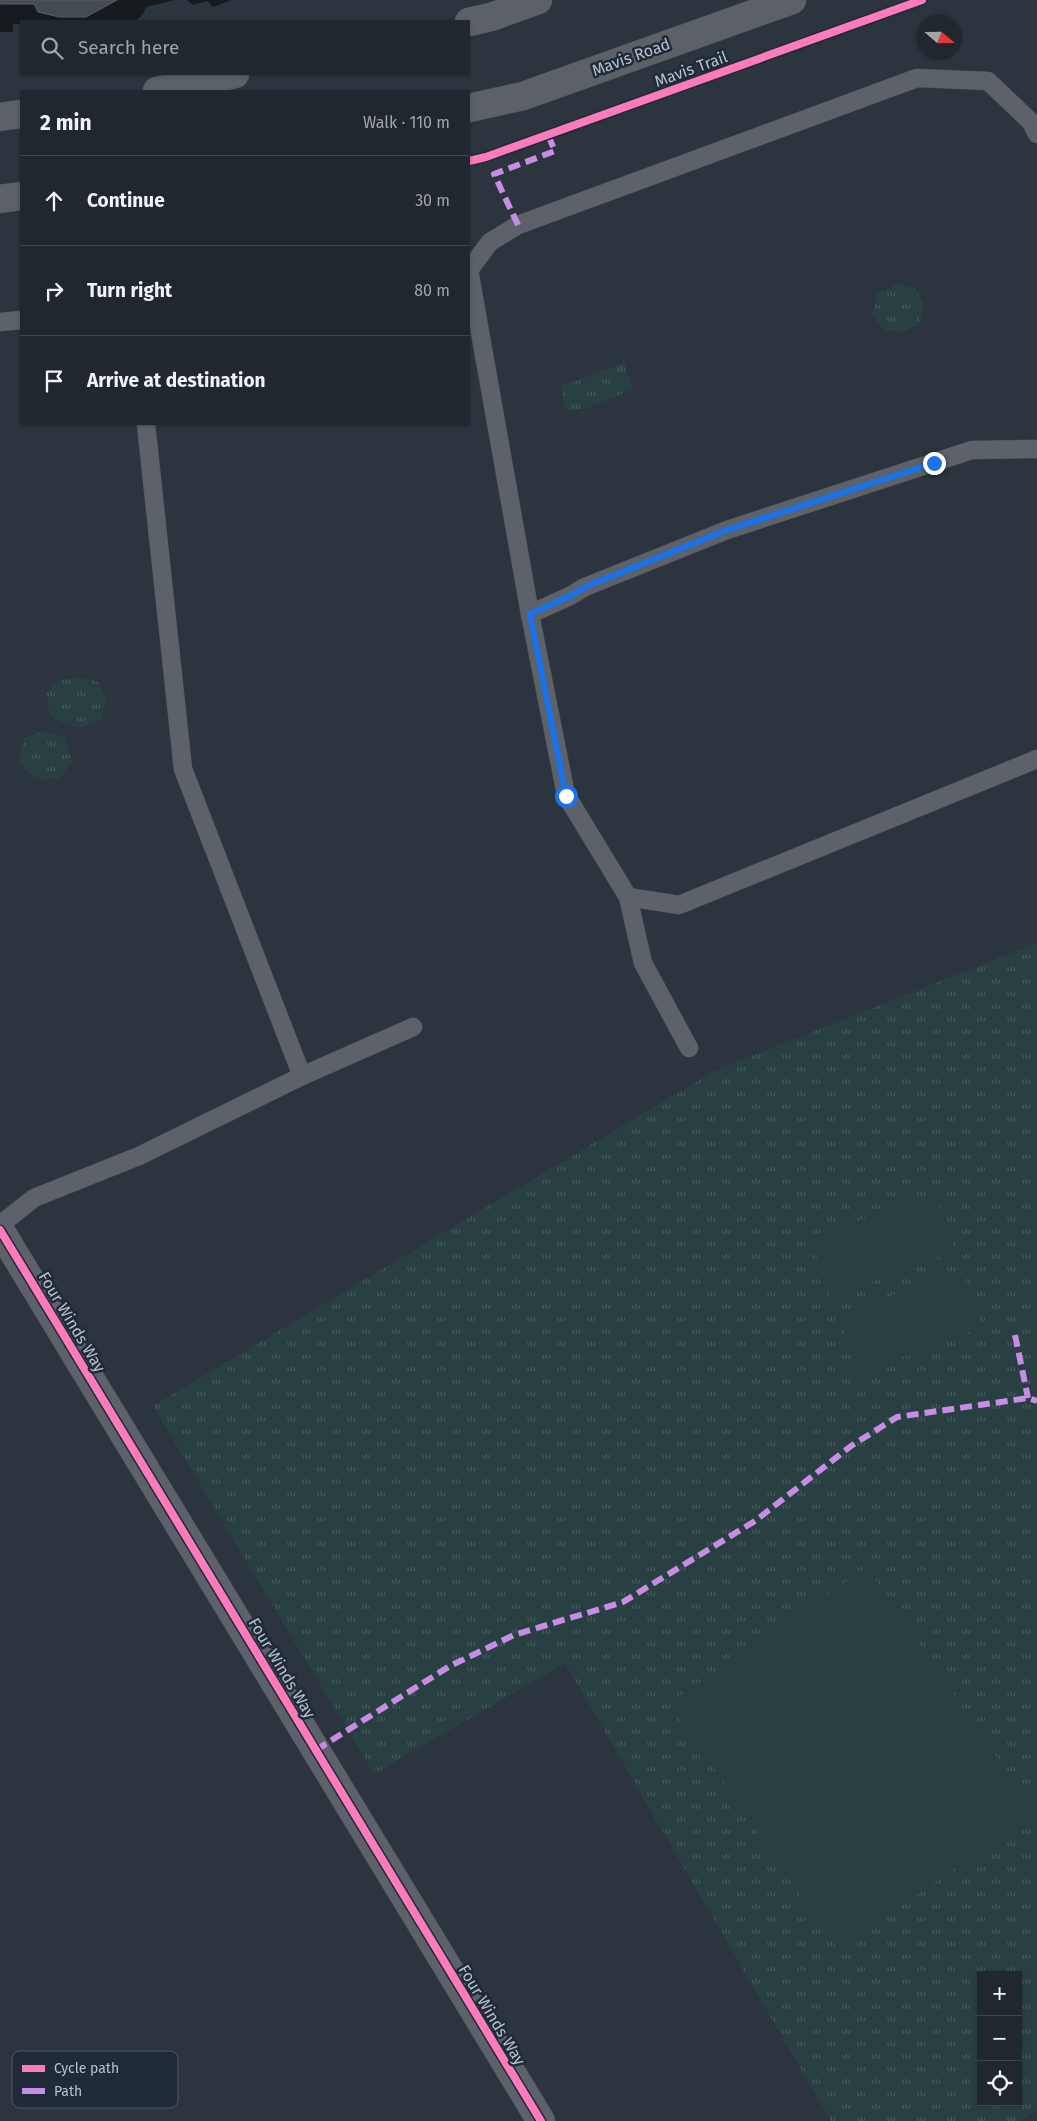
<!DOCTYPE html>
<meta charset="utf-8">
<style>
:root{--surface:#21272e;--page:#292f36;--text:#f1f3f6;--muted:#a2a5aa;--line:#3e444a}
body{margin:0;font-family:"Fira Sans",sans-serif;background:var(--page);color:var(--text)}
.controls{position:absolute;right:15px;bottom:15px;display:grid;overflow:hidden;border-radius:0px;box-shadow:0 1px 4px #0004}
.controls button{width:45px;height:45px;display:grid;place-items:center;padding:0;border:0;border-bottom:1px solid var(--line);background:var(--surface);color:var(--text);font:25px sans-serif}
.compass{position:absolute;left:917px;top:15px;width:45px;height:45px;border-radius:50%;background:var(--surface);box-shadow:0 1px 4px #0004;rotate:110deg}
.stop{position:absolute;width:15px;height:15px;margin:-11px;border:4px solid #1a73e8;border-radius:50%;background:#fff}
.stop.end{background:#1a73e8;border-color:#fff;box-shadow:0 1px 5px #0008}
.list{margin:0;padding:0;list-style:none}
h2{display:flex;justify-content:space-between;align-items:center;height:65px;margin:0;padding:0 20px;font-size:21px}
h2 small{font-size:16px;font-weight:400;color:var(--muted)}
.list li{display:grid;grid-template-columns:32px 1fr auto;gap:15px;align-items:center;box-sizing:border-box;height:90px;padding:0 20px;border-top:1px solid var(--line)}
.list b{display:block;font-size:19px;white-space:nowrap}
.list em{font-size:16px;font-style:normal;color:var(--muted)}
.icon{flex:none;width:28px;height:28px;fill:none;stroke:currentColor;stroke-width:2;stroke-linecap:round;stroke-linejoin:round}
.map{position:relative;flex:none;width:1037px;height:2121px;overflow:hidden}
.search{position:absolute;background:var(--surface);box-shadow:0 1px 4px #0004;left:20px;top:20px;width:450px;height:55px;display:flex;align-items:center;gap:12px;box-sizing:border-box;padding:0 18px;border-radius:0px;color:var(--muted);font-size:19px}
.panel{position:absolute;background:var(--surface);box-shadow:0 1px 4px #0004;left:20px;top:90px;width:450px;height:335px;border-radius:0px}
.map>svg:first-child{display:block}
.grass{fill:url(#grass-tufts);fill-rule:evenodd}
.pitch{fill:#294043}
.shadow{fill:#0007}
.building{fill:#454b53;stroke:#555c64}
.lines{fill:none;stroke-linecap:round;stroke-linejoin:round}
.service-casing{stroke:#4b5057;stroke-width:19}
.minor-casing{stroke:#4b5057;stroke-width:29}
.secondary-casing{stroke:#4b5057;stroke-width:29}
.service{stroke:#5d626a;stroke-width:18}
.minor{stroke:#5d626a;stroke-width:28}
.secondary{stroke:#5c6168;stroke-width:28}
.quiet{stroke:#ca8be6;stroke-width:6;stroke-dasharray:12 6;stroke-linecap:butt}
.cycleway-casing{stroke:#1f2b38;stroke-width:11}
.cycleway{stroke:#fd7abc;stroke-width:8}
.route{stroke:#1a73e8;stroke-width:6}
.labels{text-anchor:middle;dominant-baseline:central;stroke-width:5;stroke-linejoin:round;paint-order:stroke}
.street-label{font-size:16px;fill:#b8c1cd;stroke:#1f2b38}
.key{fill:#1f2b38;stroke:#4d5865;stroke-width:1}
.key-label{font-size:14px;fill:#b8c1cd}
</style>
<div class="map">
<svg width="1037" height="2121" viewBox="0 0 1037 2121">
<defs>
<pattern id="grass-tufts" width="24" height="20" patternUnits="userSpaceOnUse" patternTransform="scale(1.25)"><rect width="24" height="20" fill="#294043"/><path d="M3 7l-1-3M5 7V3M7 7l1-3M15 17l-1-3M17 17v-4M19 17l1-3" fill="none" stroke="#465a5d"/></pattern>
</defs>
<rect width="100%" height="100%" fill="#2c343d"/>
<!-- grass -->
<g class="grass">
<polygon points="896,284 914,287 924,305 918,325 902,331 885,331 872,315 877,294"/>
<polygon points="624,363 633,389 584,409 565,410 561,386"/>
<path d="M80,677L98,682L107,700L101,719C76,731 74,729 50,715L46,693L56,681Z"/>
<path d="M44,731L65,738L72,761L60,778C37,781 32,779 19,760L24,738Z"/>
<path d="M1037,943V2111L1019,2121H831L565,1663L374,1774L153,1406L716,1070ZM981,1975H1018V2102H981Z"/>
</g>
<!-- pitch -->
<g class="pitch">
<polygon points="934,1193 955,1251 831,1297 810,1239"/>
<polygon points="962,1270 983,1327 859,1373 838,1315"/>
<polygon points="867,1567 1035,1813 838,1949 669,1703"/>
</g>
<!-- shadow -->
<g class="shadow">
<polygon points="0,0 175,0 146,7 143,14 136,21 21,21 21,24 13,24 13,32 0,32"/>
<polygon points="187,0 232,0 213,7 207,1 193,5"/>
</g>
<!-- building -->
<polygon class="building" points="0,0 117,0 86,17 59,17 38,12 34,4 0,4"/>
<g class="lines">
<!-- service casing -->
<g class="service-casing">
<g id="service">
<polyline points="1037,134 1031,122 988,81 917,78 518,225 490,242 469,270 530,614 566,795 628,897 679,905 1037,759"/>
<polyline points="0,322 21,320"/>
<polyline points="146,424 183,769 302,1076"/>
<polyline points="530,614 570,596 585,587 727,530 972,450 1037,449"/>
<polyline points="628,897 643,963 689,1048"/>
<polyline points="0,1225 34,1198 139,1156 302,1076 413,1027"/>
</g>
</g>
<!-- minor casing -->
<g class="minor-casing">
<polyline id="minor" points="0,1230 541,2121"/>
</g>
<!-- secondary casing -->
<g class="secondary-casing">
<g id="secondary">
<polyline points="469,22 491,17 538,0"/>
<polyline points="157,91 235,74"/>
<polyline points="469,108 523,96 792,0"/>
<polyline points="0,117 21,114"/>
<polyline points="0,199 21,196"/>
</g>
</g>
<!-- service -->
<use href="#service" class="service"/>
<!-- minor -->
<use href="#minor" class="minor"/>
<!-- secondary -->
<use href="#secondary" class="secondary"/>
<!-- quiet -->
<g class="quiet">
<polyline points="518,225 494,174 555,151 548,135"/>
<polyline points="1015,1335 1028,1398"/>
<polyline points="316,1750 450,1666 514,1635 623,1602 755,1521 851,1446 897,1417 1028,1398 1037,1401"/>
</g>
<!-- cycleway casing -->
<g class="cycleway-casing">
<g id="cycleway">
<polyline points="469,161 486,157 922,0"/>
<polyline points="0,1230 541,2121"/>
</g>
</g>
<!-- cycleway -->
<use href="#cycleway" class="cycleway"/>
</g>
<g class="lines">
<!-- route -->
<polyline class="route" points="566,796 530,614 570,596 585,587 727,530 934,463"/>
</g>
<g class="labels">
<!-- street labels -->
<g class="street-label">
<text transform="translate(631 57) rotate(-20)">Mavis Road</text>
<text transform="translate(691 69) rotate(-20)">Mavis Trail</text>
<text transform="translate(72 1322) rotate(59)">Four Winds Way</text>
<text transform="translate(282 1668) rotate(59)">Four Winds Way</text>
<text transform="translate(492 2015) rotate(59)">Four Winds Way</text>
</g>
</g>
<!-- legend -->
<rect x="12" y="2051" width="166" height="57" rx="8" class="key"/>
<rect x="22" y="2065" width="23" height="7" fill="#fd7abc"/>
<rect x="22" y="2088" width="23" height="6" fill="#ca8be6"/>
<g class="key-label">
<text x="54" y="2073">Cycle path</text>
<text x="54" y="2096">Path</text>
</g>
</svg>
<div class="controls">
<button>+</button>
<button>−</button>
<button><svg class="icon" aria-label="locate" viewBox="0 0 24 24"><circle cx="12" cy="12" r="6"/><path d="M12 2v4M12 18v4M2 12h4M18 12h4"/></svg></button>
</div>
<svg class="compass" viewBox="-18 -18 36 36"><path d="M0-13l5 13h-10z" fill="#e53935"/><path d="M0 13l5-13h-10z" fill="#a2a5aa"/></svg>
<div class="stop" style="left:566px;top:796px"></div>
<div class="stop end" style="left:934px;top:463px"></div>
<div class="search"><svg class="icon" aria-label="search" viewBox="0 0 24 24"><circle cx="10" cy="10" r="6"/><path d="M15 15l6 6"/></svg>Search here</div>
<section class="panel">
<h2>2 min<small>Walk · 110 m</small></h2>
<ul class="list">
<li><svg class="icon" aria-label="ahead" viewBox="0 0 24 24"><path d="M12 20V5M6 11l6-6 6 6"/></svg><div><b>Continue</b></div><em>30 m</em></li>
<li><svg class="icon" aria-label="right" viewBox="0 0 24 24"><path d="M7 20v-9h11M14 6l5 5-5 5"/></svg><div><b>Turn right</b></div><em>80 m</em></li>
<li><svg class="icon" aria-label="arrive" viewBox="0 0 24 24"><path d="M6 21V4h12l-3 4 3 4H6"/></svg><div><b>Arrive at destination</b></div></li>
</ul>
</section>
</div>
